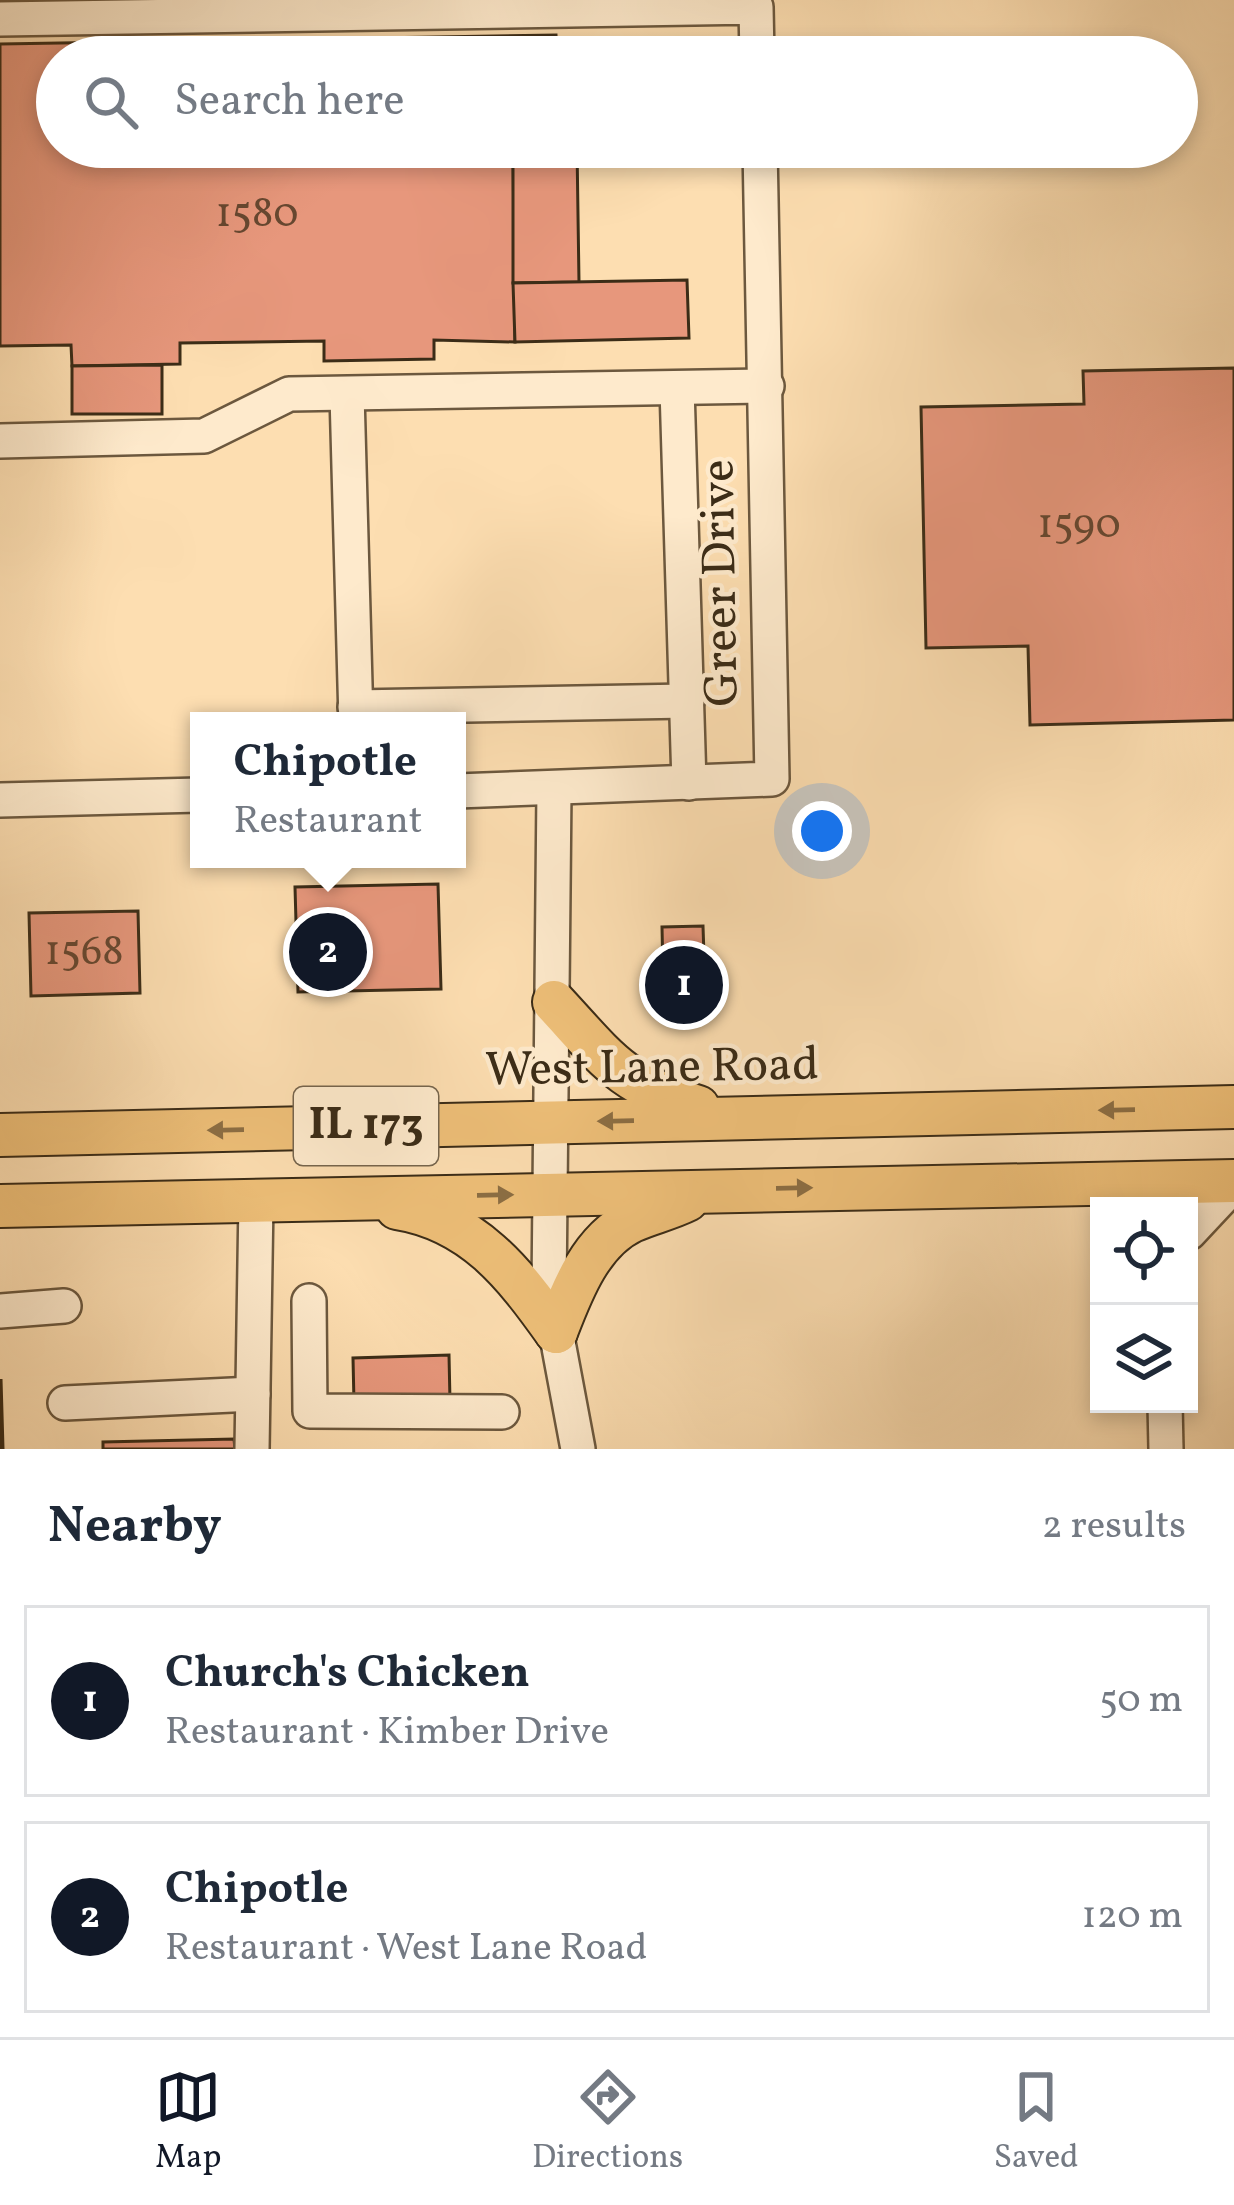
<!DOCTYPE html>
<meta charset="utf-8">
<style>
:root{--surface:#fff;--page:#f6f6f7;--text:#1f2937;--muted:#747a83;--line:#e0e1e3;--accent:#111827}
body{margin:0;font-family:Vollkorn,serif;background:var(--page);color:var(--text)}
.controls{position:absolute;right:36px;bottom:36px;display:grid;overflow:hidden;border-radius:0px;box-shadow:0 6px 18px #0003}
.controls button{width:108px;height:108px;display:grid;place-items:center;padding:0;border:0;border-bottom:3px solid var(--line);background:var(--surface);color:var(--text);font:60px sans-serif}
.you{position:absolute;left:822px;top:831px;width:42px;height:42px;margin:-30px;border:9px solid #fff;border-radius:50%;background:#1a73e8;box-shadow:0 0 0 18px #1a73e833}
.badge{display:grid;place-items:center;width:78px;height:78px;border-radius:50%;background:var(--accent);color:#fff;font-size:39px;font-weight:700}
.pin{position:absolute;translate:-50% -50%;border:6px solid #fff;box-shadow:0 3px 12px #0006}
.popup{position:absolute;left:190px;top:712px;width:276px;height:156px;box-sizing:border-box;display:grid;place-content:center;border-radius:0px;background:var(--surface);filter:drop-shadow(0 3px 9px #0005);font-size:39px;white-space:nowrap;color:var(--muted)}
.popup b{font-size:45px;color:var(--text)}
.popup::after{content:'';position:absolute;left:50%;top:100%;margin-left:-24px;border:24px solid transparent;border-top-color:var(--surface)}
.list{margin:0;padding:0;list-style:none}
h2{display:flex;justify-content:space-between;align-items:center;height:156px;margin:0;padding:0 48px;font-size:51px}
h2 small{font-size:39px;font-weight:400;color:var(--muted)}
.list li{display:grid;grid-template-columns:78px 1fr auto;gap:36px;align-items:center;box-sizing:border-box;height:192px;margin:0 24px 24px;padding:0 24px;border:3px solid var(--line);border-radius:0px}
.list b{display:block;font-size:45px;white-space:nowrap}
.list p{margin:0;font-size:39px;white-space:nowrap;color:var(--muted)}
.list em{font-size:39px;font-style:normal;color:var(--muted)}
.icon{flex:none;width:66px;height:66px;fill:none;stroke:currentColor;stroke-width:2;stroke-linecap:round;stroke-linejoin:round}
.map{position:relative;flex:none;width:1234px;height:1449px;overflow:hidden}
.search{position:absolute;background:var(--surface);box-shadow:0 6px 18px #0003;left:36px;right:36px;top:36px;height:132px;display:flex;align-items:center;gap:30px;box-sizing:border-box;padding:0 42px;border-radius:66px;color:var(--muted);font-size:45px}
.sheet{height:588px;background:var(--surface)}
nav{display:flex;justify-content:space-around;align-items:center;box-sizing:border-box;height:168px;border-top:3px solid var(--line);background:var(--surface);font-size:33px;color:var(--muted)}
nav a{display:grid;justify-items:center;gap:6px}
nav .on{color:var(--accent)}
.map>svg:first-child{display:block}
.building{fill:#e7977c;stroke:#3b2c17;stroke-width:3}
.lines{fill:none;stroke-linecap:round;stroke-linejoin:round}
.minor-casing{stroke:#6c583e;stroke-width:38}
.major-casing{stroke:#3b2c17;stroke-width:46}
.minor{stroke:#feeacc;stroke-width:33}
.major{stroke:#eebf78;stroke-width:42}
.oneway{fill:#8c6e43}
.labels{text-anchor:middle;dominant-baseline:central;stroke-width:9;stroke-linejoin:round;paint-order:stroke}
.number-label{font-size:42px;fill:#664730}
.shield{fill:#feeacc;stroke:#76654d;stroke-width:3}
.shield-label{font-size:45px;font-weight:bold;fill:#3b2c17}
.street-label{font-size:48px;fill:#3b2c17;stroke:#feeacc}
</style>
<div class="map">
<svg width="1234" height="1449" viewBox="0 0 1234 1449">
<rect width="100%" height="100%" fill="#fddeb1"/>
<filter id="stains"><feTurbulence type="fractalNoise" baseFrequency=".00167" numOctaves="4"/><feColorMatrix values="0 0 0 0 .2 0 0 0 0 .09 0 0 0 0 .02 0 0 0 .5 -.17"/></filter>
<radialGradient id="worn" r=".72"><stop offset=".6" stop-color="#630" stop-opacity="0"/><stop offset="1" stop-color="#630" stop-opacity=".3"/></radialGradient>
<!-- building -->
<g class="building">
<polygon points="556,35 557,57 57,57 57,147 513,147 515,342 434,340 434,359 324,361 324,341 180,343 180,364 72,366 71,345 0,346 0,44"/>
<polygon points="513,147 577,147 579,282 513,283"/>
<polygon points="687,280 689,338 515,342 513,283"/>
<polygon points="162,365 162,414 72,414 72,366"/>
<polygon points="1234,368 1234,720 1030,725 1028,646 926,648 921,407 1084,404 1083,371"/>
<polygon points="438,884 441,989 298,992 295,887"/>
<polygon points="138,911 140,993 31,996 29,913"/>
<polygon points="703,926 706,1017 664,1018 662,927"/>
<polygon points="449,1355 450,1401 354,1403 353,1358"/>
<polygon points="1,1379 3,1449 0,1449"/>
<polygon points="234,1439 235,1449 103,1449 103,1442"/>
</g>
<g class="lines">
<!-- minor casing -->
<g class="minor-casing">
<g id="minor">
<polyline points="0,19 756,7 757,57"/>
<polyline points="677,388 689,783"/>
<polyline points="347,394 356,721"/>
<polyline points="0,441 204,436 289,394 767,386"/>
<polyline points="355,707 687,701"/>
<polyline points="554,789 549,1294 578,1449"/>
<polyline points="457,791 772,779 760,147"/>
<polyline points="0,800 199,795"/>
<polyline points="1189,1233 1234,1185"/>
<polyline points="309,1301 310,1411 502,1412"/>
<polyline points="0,1311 64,1306"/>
<polyline points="65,1403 253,1394"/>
<polyline points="1165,1404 1166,1449"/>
<polyline points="252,1449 256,1200"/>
</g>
</g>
<!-- major casing -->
<g class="major-casing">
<g id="major">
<path d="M554,1002C607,1059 620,1083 698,1107"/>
<polyline points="0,1135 1234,1107"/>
<polyline points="0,1206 1234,1181"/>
<path d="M397,1208C473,1220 514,1273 556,1332"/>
<path d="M556,1332C571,1293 590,1241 632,1221C650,1213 669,1209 687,1200"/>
</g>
</g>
<!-- minor -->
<use href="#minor" class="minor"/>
<!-- major -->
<use href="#major" class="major"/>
</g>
<!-- one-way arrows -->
<defs><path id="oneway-solid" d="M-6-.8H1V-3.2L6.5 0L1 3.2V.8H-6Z" transform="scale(3)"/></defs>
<g class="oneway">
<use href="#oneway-solid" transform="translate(1117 1110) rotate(179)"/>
<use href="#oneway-solid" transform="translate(616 1121) rotate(179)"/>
<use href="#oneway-solid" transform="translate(226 1130) rotate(179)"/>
<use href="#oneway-solid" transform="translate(794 1188) rotate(-1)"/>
<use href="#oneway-solid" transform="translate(495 1195) rotate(-1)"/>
</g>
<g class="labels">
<!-- number labels -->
<g class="number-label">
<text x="257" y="215">1580</text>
<text x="1079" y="526">1590</text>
<text x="84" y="953">1568</text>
</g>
<!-- shield labels -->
<rect class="shield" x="294" y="1087" width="144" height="78" rx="9"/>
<g class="shield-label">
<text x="366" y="1126">IL 173</text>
</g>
<!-- street labels -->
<g class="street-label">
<text transform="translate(722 583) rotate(-91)">Greer Drive</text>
<text transform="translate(652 1069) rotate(-1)">West Lane Road</text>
</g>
</g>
<rect width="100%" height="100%" filter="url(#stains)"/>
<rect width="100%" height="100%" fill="url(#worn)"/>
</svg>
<div class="controls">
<button><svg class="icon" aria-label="locate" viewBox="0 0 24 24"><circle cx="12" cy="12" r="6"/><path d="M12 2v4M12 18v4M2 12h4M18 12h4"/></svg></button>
<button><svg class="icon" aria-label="layers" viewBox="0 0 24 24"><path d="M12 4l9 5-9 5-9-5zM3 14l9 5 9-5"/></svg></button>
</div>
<div class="you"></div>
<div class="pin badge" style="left:684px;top:985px">1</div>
<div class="pin badge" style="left:328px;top:952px">2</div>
<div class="popup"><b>Chipotle</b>Restaurant</div>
<div class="search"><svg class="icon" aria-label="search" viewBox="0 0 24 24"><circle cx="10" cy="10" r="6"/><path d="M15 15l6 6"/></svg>Search here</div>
</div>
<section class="sheet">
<h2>Nearby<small>2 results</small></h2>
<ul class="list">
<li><span class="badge">1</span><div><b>Church's Chicken</b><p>Restaurant · Kimber Drive</p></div><em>50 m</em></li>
<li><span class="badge">2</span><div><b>Chipotle</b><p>Restaurant · West Lane Road</p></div><em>120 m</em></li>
</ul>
</section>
<nav>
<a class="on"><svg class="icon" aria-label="map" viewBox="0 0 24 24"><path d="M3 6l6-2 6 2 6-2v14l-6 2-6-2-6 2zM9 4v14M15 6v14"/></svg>Map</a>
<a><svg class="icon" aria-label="directions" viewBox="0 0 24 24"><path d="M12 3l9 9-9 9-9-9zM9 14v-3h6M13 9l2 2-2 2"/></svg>Directions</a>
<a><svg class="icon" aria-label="saved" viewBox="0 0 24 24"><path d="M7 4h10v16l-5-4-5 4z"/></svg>Saved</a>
</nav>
